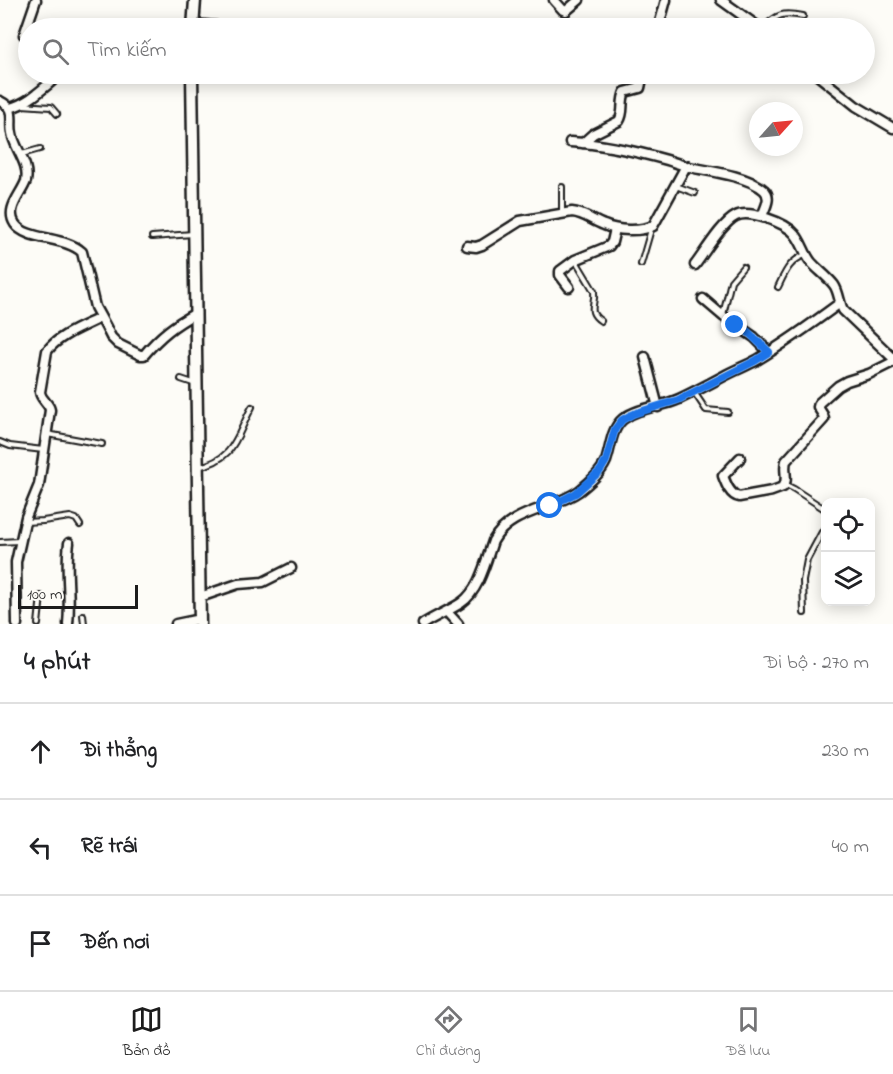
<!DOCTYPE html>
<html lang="vi">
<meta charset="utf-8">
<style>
:root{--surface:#fff;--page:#f2f2f2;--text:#202124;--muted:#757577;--line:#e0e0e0;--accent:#1c1c1c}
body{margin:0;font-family:"Indie Flower",sans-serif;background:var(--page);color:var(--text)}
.controls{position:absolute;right:18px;bottom:18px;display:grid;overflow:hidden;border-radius:12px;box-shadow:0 3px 15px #0003}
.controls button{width:54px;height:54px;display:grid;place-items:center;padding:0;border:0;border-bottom:2px solid var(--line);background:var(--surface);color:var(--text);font:30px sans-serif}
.compass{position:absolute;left:749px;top:102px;width:54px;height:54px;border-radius:50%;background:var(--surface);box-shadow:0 3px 15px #0003;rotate:63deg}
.scale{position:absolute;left:18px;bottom:15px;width:120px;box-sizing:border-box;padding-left:6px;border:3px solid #1c1c1c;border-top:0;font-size:16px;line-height:21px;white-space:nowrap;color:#1c1c1c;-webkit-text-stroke:4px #fdfcf7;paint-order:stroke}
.stop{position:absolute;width:18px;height:18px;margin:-14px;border:4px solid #1a73e8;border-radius:50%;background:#fff}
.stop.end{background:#1a73e8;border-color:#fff;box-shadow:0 2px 6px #0008}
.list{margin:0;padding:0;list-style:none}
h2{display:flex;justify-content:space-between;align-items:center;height:78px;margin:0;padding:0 24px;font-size:26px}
h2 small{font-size:20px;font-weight:400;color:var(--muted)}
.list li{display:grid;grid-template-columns:39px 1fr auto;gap:18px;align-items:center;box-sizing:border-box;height:96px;padding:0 24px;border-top:2px solid var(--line)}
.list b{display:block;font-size:22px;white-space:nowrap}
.list em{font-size:20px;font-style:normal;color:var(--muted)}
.icon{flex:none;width:33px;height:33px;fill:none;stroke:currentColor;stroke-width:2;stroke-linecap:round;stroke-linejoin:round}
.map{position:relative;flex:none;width:893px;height:624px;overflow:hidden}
.search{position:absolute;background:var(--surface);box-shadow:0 3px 15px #0003;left:18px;right:18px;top:18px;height:66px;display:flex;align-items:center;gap:15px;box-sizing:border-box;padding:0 21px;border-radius:33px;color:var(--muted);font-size:22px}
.sheet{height:366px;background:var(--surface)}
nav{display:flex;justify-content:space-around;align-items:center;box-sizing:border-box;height:84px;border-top:2px solid var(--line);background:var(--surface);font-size:16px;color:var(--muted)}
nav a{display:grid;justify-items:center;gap:3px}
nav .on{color:var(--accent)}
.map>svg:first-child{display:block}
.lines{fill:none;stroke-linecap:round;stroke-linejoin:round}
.service-casing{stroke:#1c1c1c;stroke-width:8}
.minor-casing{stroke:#1c1c1c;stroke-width:13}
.tertiary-casing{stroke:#1c1c1c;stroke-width:15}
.service{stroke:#fdfcf7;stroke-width:4}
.minor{stroke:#fdfcf7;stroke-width:8}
.tertiary{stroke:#fdfcf7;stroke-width:10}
.route{stroke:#1a73e8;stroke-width:8}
</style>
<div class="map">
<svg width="893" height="624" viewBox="0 0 893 624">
<rect width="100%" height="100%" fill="#fdfcf7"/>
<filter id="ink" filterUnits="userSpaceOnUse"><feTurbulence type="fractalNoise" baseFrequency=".0167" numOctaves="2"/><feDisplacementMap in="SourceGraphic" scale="12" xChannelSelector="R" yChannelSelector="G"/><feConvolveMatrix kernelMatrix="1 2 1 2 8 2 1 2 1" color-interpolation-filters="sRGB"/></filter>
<g filter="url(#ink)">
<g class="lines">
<!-- service casing -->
<g class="service-casing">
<g id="service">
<path d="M763,28C777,14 783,12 803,16"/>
<polyline points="256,74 256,75"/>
<polyline points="22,105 51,107 57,114"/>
<polyline points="22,154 40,149"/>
<polyline points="676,186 695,193"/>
<polyline points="562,187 562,213"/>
<polyline points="152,237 193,234"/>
<path d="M576,261L594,291C596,305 586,311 601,321"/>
<polyline points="641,264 652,226"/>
<path d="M778,287C785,273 789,261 805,255"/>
<polyline points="723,315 731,281 743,267"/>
<polyline points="181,379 196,384"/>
<polyline points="694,392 706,410 728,412"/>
<polyline points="47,434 102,444"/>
<polyline points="0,442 10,446 43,450"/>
<path d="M198,467C236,459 236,436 252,407"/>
<polyline points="786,485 794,489 826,510"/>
<polyline points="25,522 43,521 70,517 76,519 80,525"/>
<polyline points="0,542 19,541"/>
<polyline points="804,613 803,581 807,560 822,532 826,528"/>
<polyline points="83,615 84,624"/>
<polyline points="38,624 41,596"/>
</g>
</g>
<!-- minor casing -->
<g class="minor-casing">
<g id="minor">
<polyline points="554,0 563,10 566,11 579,0"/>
<polyline points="721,0 760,28"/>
<polyline points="193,24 216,26 224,28"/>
<polyline points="656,28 660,22 666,0"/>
<polyline points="24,35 36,0"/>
<polyline points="816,74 856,106 893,128"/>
<path d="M0,101C4,103 8,105 10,110C13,117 10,125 12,133C14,148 30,164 26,181C21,195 5,209 15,224C27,241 65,236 82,252L95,307L106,327L111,337L118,344L140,355H144C160,336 174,325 196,313"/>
<path d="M10,108C29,103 42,89 57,77L59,74"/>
<path d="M570,142C603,144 635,151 667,160C674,162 681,165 689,167C709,171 749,176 764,190C772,197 765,208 762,216"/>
<path d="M583,143L593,134L619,121C625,112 620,102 625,92L640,88L643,74"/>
<path d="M467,246L476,247L482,245L520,221L572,212C584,213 593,221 604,225C617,231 640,232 653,226L686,166"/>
<path d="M695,265C705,252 722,223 736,216C749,209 786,223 795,234C802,242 804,253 811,262C818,270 827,276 834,285C839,292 839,302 843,310L893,358"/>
<polyline points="569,287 560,275 560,271 575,260 609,246 612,242 615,229"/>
<polyline points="703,299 723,316 754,337 769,352"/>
<polyline points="645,357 658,407"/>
<path d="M740,458L723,476C726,484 730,495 739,497L772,491L783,487C789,480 783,470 786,461L824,419L823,415L818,407L819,403L838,386L847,381L869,374L893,362"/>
<polyline points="200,597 238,584 263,582 291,568"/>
<polyline points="447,612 458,624"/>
<path d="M17,624L16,562L26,517L39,485L50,410C49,403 41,400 40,392L47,351C59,335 82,327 100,318"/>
<path d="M68,624C71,597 65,570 69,543"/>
<polyline points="176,624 200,619"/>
<path d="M423,624C435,616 449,611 461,603C479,591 486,561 493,541C510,510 552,510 579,491C589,483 601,473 606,461C611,447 611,429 623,419C639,407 662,407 679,399C694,392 709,384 724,376C735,370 746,366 757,360C785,343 813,323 840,303"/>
</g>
</g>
<!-- tertiary casing -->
<g class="tertiary-casing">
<g id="tertiary">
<polyline points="193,28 195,0"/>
<polyline points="192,74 200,624"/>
</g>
</g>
<!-- service -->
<use href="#service" class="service"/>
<!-- minor -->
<use href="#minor" class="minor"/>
<!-- tertiary -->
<use href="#tertiary" class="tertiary"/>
</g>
</g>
<g class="lines" filter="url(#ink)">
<!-- route -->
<polyline class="route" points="550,506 576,493 600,471 606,461 615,429 622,420 633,414 678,400 755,361 769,352 747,331 735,325"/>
</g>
</svg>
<div class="controls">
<button><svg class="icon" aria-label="locate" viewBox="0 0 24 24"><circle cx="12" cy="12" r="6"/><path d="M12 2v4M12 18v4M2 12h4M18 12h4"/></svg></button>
<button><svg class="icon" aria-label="layers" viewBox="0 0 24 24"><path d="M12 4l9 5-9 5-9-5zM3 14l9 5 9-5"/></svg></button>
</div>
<svg class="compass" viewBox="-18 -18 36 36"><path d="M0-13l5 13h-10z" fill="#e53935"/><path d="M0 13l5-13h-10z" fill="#757577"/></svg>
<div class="scale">100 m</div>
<div class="stop" style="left:550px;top:506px"></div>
<div class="stop end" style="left:735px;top:325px"></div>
<div class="search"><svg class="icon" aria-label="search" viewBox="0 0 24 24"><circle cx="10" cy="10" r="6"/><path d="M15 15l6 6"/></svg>Tìm kiếm</div>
</div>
<section class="sheet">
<h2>4 phút<small>Đi bộ · 270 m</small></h2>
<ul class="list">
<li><svg class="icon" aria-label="ahead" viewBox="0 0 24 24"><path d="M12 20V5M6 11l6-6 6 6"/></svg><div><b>Đi thẳng</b></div><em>230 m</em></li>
<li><svg class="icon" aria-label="left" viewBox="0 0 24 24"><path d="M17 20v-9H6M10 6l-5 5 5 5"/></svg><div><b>Rẽ trái</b></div><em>40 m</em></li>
<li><svg class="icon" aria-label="arrive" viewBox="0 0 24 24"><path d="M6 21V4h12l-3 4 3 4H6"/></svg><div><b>Đến nơi</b></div></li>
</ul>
</section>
<nav>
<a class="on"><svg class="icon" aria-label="map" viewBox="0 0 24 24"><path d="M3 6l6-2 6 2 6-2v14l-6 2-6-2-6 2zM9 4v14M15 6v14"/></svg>Bản đồ</a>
<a><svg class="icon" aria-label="directions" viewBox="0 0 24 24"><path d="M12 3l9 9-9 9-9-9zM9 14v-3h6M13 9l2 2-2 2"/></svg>Chỉ đường</a>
<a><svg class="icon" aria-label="saved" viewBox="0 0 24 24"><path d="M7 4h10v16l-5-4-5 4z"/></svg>Đã lưu</a>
</nav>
